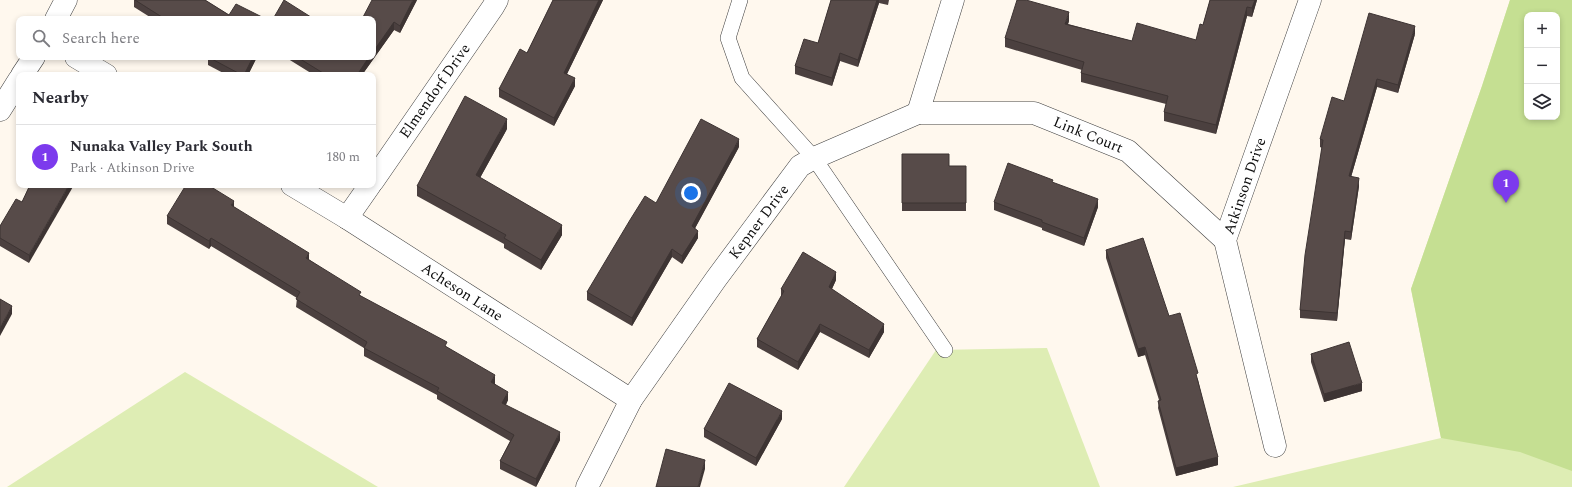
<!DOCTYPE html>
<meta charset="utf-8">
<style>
:root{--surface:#fff;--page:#f2f2f3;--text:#2b2b33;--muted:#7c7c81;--line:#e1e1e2;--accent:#7c3aed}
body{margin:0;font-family:Spectral,serif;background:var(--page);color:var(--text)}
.controls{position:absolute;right:12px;top:12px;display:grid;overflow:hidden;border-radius:8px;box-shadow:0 2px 6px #0003}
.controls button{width:36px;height:36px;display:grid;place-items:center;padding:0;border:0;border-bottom:1px solid var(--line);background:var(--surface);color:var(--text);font:20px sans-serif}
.you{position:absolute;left:691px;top:193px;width:14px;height:14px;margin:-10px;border:3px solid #fff;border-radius:50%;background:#1a73e8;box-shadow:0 0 0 6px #1a73e833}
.badge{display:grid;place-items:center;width:26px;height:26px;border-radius:50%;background:var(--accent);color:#fff;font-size:13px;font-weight:700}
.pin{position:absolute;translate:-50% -33px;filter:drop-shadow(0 1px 2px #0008)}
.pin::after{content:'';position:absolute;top:21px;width:14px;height:12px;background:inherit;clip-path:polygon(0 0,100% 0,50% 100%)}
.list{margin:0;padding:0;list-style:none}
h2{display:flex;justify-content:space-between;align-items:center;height:52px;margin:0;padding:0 16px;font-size:17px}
h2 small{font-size:13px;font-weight:400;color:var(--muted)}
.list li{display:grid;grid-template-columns:26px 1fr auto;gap:12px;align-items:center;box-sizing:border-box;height:64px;padding:0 16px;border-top:1px solid var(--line)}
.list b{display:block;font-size:15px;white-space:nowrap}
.list p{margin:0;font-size:13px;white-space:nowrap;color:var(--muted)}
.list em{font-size:13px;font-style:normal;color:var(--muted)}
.icon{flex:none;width:22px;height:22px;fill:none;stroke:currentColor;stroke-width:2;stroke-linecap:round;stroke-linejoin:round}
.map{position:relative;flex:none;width:1572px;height:487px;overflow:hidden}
.search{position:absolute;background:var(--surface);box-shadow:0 2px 6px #0003;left:16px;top:16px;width:360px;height:44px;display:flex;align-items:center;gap:10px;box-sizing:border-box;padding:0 14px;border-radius:8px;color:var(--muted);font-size:15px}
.panel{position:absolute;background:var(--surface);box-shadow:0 2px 6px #0003;left:16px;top:72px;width:360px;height:116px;border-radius:8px}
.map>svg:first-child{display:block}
.green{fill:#deedb4;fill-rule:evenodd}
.forest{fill:#c5df92;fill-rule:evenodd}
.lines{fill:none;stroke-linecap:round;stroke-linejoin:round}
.lane-casing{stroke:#404040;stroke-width:16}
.street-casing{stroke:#404040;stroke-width:23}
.lane{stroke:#fff;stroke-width:15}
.street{stroke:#fff;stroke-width:22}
.wall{fill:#4b403f}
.shaded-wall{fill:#3d3433}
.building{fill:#574b49;stroke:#3d3433}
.labels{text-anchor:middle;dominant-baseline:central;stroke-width:4;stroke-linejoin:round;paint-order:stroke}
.street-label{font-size:15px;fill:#0d0d0d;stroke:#fff}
</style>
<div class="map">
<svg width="1572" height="487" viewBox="0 0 1572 487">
<rect width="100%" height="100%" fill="#fff8ee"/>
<!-- green -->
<g class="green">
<path d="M1510,0H1572V487H1233L1441,438L1411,289L1482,86ZM1527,15H1557V117H1527Z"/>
<polygon points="1047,348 1100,487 844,487 936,350"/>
<polygon points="185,372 378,487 7,487"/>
</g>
<!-- forest -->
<path class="forest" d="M1510,0H1572V471L1520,452L1441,438L1411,289L1482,86ZM1527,15H1557V117H1527Z"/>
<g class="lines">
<!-- lane casing -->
<g class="lane-casing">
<polyline id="lane" points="740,0 728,38 742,78 814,158 945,350"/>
</g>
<!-- street casing -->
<g class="street-casing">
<g id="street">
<polyline points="56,19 66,0"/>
<polyline points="76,57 106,75"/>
<polyline points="22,75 34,57"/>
<polyline points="0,110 19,80"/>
<polyline points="918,113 953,0"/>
<polyline points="373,181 493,7 497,0"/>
<polyline points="292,185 347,218 631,400"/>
<polyline points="347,218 370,185"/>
<polyline points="1275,446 1225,240 1310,0"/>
<polyline points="587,487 631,400 716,279 800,166 814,158 918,113 1034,113 1128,151 1225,240"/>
</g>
</g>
<!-- lane -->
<use href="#lane" class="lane"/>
<!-- street -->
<use href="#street" class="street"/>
</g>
<!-- wall -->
<g class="wall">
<polygon points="134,0 205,0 229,15 266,19 153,19 134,7"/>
<polygon points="417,0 400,33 394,30 362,75 314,75 285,57 373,57 373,19"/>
<polygon points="553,0 603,0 567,74 575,86 554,126 499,97 499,89 527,53"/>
<polygon points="831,0 889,0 888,5 879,3 858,67 840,61 832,86 795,74 795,66 818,43"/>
<polygon points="1210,0 1257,0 1252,17 1247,16 1216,134 1164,121 1164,112 1166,104 1081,82 1081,73 1082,70 1005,47 1005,38 1069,21 1068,24 1132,41 1196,40 1203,25"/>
<polygon points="1415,34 1398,93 1377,87 1351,177 1359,186 1351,240 1345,239 1337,321 1300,318 1300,310 1322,148 1320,147 1320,139"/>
<polygon points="208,57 257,57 248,75 227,75 208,65"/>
<polygon points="507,129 480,178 562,235 541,270 504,248 504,244 417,196 417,186"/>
<polygon points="739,147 695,228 698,238 682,264 672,257 632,326 587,300 587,292 656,203"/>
<polygon points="902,154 949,166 966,166 966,211 902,211"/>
<polygon points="1053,183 1098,207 1084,246 1042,230 1042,228 994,210 994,202"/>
<polygon points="30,185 29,263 0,246 0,226 22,202"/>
<polygon points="234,207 361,296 447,347 495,383 495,384 508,400 506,405 560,440 536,487 500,469 500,461 510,441 437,399 437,395 364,356 364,348 296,307 297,298 211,246 209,249 167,224 167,216"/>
<polygon points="1106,250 1169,316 1198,380 1218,465 1176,476 1158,408 1159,400 1145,355 1138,357 1106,258"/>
<polygon points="836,280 832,289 884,332 869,358 820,332 798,370 757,347 757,339 781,297 781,289"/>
<polygon points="1311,354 1362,391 1324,402 1311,362"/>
<polygon points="782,419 756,466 704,437 704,429"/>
</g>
<!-- shaded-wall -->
<g class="shaded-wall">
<polygon points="413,0 417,0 400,33 400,26"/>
<polygon points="599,0 603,0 564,80 564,73"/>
<polygon points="877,0 879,0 879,3 858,67 858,60"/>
<polygon points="1255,0 1257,0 1252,17 1252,8"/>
<polygon points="1247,7 1247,16 1216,134 1216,125"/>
<polygon points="1069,12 1069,21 1065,33 1065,24"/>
<polygon points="394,22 394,30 362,75 357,75 369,57 373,57 373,52"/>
<polygon points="1415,26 1415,34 1398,93 1398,85"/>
<polygon points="840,53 840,61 832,86 832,78"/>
<polygon points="253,57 257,57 248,75 244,75"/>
<polygon points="575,78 575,86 554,126 554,118"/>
<polygon points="1377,79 1377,87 1349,184 1349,176"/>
<polygon points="507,119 507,129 476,185 476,175"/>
<polygon points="739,139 739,147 692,234 692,226"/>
<polygon points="1359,178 1359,186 1351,240 1351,232"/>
<polygon points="69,185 74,185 29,263 29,255"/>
<polygon points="1098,199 1098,207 1084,246 1084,238"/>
<polygon points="234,201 234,209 231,205"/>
<polygon points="562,225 562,235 541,270 541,260"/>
<polygon points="698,231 698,238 682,264 682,256"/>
<polygon points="1345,231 1345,239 1337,321 1337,313"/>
<polygon points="211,238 211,246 209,249 209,241"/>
<polygon points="672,249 672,257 632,326 632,318"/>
<polygon points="309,253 309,261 306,258"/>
<polygon points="836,272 836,280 829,295 829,287"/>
<polygon points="12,306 12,314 0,336 0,328"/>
<polygon points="820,324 820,332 798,370 798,362"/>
<polygon points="884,324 884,332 869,358 869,350"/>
<polygon points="1145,347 1145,355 1138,357 1138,349"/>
<polygon points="495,375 495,383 491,390 491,382"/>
<polygon points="1362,383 1362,391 1324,402 1324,394"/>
<polygon points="508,392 508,400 502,411 502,403"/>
<polygon points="782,411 782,419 756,466 756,458"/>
<polygon points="560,432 560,440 536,487 536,479"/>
<polygon points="1218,457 1218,465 1176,476 1176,468"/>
<polygon points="705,460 705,469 700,487 698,487"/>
</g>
<!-- building -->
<g class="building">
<polygon points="135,0 205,0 229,15 236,4 266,19 165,19"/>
<polygon points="284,0 314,19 273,19"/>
<polygon points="372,0 413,0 400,26 394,22 373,52 373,19 362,19"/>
<polygon points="553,0 599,0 564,73 575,78 554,118 499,89 520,49 527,53"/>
<polygon points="831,0 877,0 858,60 840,53 832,78 795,66 804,39 818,43"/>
<polygon points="1017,0 1026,0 1069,12 1065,24 1132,41 1137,23 1196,40 1200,24 1203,25 1210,0 1255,0 1252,8 1247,7 1216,125 1164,112 1168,96 1081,73 1084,62 1005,38"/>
<polygon points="1369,13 1415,26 1398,85 1377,79 1349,176 1359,178 1351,232 1345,231 1337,313 1300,310 1305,255 1323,140 1320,139 1332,97 1344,101"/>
<polygon points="208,57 253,57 244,75 242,75"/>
<polygon points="297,57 369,57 357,75 322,75 323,73"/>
<polygon points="465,96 507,119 476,175 562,225 541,260 504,238 506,235 417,186"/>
<polygon points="701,119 739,139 692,226 698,231 682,256 672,249 632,318 587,292 630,220 645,196 656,203"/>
<polygon points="902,154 949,154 949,166 966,166 966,203 902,203"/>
<polygon points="1008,163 1053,180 1052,182 1098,199 1084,238 1042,222 1042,220 994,202"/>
<polygon points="30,185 69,185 29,255 0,238 0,226 16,199 22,202"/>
<polygon points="186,185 208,185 234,201 231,205 309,253 306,258 361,292 359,295 447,342 445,346 495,375 491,382 508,392 502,403 560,432 536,479 500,461 514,435 437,391 439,388 364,348 367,342 296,299 300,292 211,238 209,241 167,216"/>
<polygon points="1143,238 1169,316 1180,313 1198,373 1196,374 1218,457 1176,468 1158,401 1161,400 1145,347 1138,349 1106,250"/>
<polygon points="803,252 836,272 829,287 884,324 869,350 820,324 798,362 757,339 784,291 781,289"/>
<polygon points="0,299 12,306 0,328"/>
<polygon points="1349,342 1362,383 1324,394 1311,354"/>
<polygon points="729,383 782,411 756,458 704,429"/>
<polygon points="666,449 705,460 698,487 656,487"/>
</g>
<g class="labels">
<!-- street labels -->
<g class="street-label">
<text transform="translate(435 91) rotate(-55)">Elmendorf Drive</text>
<text transform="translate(1088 135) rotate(22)">Link Court</text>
<text transform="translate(1245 186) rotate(-71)">Atkinson Drive</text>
<text transform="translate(759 222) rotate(-53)">Kepner Drive</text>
<text transform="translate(462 292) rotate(33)">Acheson Lane</text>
</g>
</g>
</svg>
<div class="controls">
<button>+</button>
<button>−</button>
<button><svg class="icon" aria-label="layers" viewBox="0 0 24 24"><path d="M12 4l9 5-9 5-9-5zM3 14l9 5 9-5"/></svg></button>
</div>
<div class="you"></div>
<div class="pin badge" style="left:1506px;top:203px">1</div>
<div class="search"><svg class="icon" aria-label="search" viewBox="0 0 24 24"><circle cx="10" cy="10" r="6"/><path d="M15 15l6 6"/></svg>Search here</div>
<section class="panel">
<h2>Nearby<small></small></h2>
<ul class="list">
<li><span class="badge">1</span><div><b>Nunaka Valley Park South</b><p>Park · Atkinson Drive</p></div><em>180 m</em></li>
</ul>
</section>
</div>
